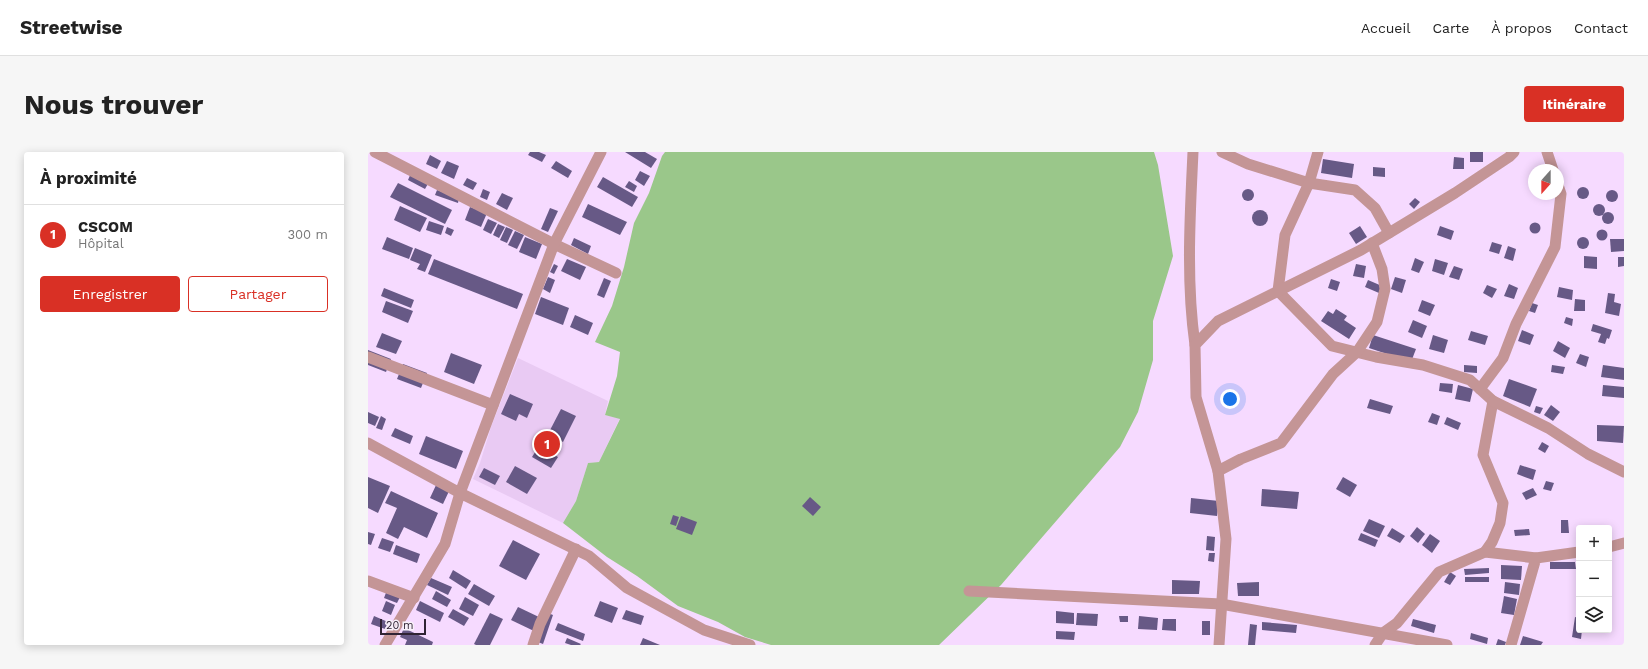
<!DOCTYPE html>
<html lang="fr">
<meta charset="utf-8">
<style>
:root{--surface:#fff;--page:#f6f6f6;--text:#222;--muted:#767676;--line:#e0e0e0;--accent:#d93025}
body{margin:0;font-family:"Work Sans",sans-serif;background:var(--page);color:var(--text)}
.controls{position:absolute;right:12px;bottom:12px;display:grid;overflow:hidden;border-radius:4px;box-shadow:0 2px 10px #0003}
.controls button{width:36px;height:36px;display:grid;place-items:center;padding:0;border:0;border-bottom:1px solid var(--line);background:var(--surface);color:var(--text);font:20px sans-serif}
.compass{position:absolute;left:1160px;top:12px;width:36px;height:36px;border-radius:50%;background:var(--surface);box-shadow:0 2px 10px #0003;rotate:201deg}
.scale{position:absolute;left:12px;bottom:10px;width:46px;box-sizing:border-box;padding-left:4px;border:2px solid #302334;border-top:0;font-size:11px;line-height:14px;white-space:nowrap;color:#302334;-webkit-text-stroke:3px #f7f0f9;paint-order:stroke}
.you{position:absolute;left:862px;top:247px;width:14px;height:14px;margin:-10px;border:3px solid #fff;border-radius:50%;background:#1a73e8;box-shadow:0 0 0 6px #1a73e833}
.badge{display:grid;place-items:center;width:26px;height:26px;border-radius:50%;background:var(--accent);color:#fff;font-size:13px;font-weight:700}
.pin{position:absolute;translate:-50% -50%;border:2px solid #fff;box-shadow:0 1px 4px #0006}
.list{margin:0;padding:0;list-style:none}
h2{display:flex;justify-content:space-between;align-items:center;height:52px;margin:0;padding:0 16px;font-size:17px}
h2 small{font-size:13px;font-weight:400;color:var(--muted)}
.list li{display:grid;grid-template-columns:26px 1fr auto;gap:12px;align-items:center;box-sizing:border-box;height:60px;padding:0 16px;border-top:1px solid var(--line)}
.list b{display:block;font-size:15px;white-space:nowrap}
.list p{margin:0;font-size:13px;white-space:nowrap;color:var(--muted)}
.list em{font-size:13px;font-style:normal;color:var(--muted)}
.actions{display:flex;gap:8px;padding:12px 16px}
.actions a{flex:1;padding:9px 0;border:1px solid var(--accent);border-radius:4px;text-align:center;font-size:14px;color:var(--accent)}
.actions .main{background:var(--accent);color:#fff}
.icon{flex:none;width:22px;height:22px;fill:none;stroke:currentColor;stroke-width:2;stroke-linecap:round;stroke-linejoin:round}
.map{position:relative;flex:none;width:1256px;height:493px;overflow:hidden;border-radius:4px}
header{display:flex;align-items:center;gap:24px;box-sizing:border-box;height:56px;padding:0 20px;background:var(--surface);border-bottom:1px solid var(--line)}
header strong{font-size:19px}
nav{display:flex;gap:22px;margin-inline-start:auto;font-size:14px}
.intro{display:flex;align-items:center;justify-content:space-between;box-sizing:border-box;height:96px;padding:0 24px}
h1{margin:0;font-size:28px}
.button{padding:10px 18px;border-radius:4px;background:var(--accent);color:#fff;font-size:14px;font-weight:700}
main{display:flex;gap:24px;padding:0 24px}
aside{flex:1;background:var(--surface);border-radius:4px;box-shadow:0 2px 10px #0003}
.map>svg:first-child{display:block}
.built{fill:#e9caf3}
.green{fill:#9ac78a}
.building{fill:#675986}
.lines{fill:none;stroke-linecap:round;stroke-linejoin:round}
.minor{stroke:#c49596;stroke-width:11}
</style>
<header>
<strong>Streetwise</strong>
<nav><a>Accueil</a><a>Carte</a><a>À propos</a><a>Contact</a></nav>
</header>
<div class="intro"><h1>Nous trouver</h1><a class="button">Itinéraire</a></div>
<main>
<aside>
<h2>À proximité<small></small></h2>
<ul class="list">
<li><span class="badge">1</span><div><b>CSCOM</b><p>Hôpital</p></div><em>300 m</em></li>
</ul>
<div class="actions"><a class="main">Enregistrer</a><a>Partager</a></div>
</aside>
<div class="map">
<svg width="1256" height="493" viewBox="0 0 1256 493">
<rect width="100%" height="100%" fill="#f6daff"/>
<!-- built -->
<polygon class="built" points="150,206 240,249 237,263 252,266 231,310 220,311 208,349 195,371 105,327 112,311 123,275"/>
<!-- green -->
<polygon class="green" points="297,0 786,0 790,13 805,104 785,169 785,208 770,260 752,295 633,433 571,493 403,493 377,485 350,470 310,454 269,424 239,405 195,371 208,349 220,311 231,310 252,267 237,263 249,224 252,200 227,190 244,154 256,115 266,71 281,41 294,4"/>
<!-- building -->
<g class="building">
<polygon points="162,0 171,0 178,3 174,10 160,3"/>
<polygon points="257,0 277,0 289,7 283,16"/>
<rect x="1102" y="0" width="13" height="10"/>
<polygon points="62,3 73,9 69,17 58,12"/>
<polygon points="1086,5 1096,6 1096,17 1085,17"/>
<polygon points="955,7 986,12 984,26 953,21"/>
<polygon points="79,9 91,14 86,27 73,21"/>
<polygon points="188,9 204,19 200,26 183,16"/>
<polygon points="1005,15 1017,16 1017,25 1005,24"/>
<polygon points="272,19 282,24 276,34 267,28"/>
<polygon points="43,21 61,30 57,37 40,28"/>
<polygon points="235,25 270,45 264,55 229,35"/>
<polygon points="99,26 109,31 105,38 95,33"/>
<polygon points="261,29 269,34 266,40 257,35"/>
<polygon points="30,31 84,58 77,72 22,45"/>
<circle cx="1215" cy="41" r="6"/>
<circle cx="880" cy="43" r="6"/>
<polygon points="115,37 122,40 119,48 112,45"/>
<polygon points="69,38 91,46 90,51 67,43"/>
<circle cx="1244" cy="44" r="6"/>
<polygon points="134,41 145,46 139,58 128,52"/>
<polygon points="1047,46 1052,50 1046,57 1041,52"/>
<polygon points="220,52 259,70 252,83 214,65"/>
<circle cx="1231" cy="58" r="6"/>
<polygon points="32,54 59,66 52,80 26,68"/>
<polygon points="102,55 119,61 113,75 97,68"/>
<polygon points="182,56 190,59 180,80 173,77"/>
<circle cx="892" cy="66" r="8"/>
<circle cx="1240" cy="66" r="6"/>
<polygon points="120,67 129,71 123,82 115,78"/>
<polygon points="61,69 76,74 73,83 58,78"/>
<circle cx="1167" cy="76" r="5.5"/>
<polygon points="130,72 137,75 131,86 125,83"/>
<polygon points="992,74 999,85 988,92 981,81"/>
<polygon points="1072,74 1086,79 1083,88 1069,83"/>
<polygon points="79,75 86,78 83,84 77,81"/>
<polygon points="138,75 145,78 139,91 132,88"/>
<circle cx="1234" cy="83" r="5.5"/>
<polygon points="147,79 156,83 149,97 140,93"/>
<polygon points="19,85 45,96 41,107 14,97"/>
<polygon points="157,85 174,92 168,107 151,100"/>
<circle cx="1215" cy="91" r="6"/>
<polygon points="206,86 223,94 220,102 203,93"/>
<polygon points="1242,87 1256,87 1256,99 1243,100"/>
<polygon points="1124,90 1134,93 1131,102 1121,99"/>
<polygon points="1140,94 1148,97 1145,109 1136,106"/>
<polygon points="47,96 64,103 57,120 49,117 52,112 42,108"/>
<polygon points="1216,104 1229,105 1229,117 1216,116"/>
<polygon points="1250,105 1256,105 1256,114 1250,115"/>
<polygon points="1047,106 1056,110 1051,121 1043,118"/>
<polygon points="66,107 155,142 149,157 60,122"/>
<polygon points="199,107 218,115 212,128 193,119"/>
<polygon points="1067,107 1080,111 1076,123 1064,119"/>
<polygon points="186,112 190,114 186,122 182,120"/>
<polygon points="988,112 998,114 996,126 985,124"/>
<polygon points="1086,114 1095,117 1091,128 1081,125"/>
<polygon points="180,125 187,128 182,141 175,137"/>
<polygon points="1027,125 1038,128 1034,141 1023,137"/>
<polygon points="236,126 243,129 236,146 229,143"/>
<polygon points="963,127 972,130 969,139 960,136"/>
<polygon points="1000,128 1014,134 1011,141 997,135"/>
<polygon points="1141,132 1150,136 1146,147 1136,144"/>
<polygon points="1119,133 1129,137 1124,146 1115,141"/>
<polygon points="1191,135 1205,138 1204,148 1189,145"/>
<polygon points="16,136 46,148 43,156 13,144"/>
<polygon points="1240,141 1247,142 1246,150 1253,152 1251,164 1237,161"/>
<polygon points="173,145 201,156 195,173 167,162"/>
<polygon points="1207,147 1217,148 1217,159 1206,159"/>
<polygon points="1054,148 1067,153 1062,164 1050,159"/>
<polygon points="18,149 45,159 40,171 14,160"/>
<polygon points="1164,151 1170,153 1167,161 1161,159"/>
<polygon points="968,157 979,164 976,168 988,176 981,187 953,169 960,159 965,162"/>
<polygon points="207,163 225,171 220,183 202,175"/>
<polygon points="1198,165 1205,167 1204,174 1196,171"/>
<polygon points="1045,168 1059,174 1054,186 1040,180"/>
<polygon points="1225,172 1244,178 1241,187 1239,186 1237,192 1230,190 1233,182 1223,179"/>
<polygon points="1154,178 1166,183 1162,193 1150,189"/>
<polygon points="1103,179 1120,184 1117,193 1100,188"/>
<polygon points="14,181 34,189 28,202 8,195"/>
<polygon points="1005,183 1048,197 1043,210 1001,196"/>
<polygon points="1065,183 1080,188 1076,201 1061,197"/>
<polygon points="1190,189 1202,196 1197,206 1185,199"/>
<polygon points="0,198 23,207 18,220 0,213"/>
<polygon points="83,201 114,213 106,232 76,220"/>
<polygon points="1212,202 1221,205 1218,215 1208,211"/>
<polygon points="35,212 59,221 53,236 29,227"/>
<polygon points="1096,213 1109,214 1109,221 1096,220"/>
<polygon points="1184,213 1197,215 1195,222 1183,220"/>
<polygon points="1235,213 1256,216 1256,228 1233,225"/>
<polygon points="1141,227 1169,237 1162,255 1135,244"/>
<polygon points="1072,231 1085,232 1084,241 1071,239"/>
<polygon points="1090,233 1105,237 1102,250 1087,247"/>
<polygon points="1235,233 1256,235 1256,246 1234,244"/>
<polygon points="142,242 165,252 159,266 151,262 148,269 133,262"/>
<polygon points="1002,247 1025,254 1022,262 999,256"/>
<polygon points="1183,253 1192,260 1185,269 1176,263"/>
<polygon points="1168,254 1175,256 1172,262 1166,260"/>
<polygon points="193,257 208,264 195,290 180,282"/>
<polygon points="0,260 11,265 7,274 0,271"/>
<polygon points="1064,261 1072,264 1069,273 1060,270"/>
<polygon points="13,264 18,267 14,278 8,276"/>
<polygon points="1079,265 1093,271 1090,278 1076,272"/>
<polygon points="1229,273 1256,274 1255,291 1229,289"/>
<polygon points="27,276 45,284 42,292 23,284"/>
<polygon points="58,284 95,299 88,317 51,302"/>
<polygon points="1174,290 1181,294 1177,301 1170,297"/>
<polygon points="171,294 190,305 183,316 164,305"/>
<polygon points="1152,313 1168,318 1165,328 1149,322"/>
<polygon points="147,314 169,326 159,342 138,330"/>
<polygon points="116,316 132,324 127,333 111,325"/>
<polygon points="0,325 22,334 10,361 0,356"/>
<polygon points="975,325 989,333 982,345 968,337"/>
<polygon points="1178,329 1186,331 1183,339 1175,337"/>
<polygon points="69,331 82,337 75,352 62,346"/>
<polygon points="1165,336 1169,343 1158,348 1154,341"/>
<polygon points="894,337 931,340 929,357 893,354"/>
<polygon points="23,339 70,361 59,386 36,375 30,387 18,381 29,356 17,351"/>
<polygon points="442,345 453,355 445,364 434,354"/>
<polygon points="823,346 851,349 849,364 822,361"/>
<polygon points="305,363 311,365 308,374 302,372"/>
<polygon points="313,364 329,370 324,383 308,377"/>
<polygon points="1001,367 1017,374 1011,386 995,379"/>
<polygon points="1193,368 1200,368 1201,381 1193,381"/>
<polygon points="1049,375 1057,382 1050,391 1042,384"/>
<polygon points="1024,376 1037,384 1032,391 1019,384"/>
<polygon points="1161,377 1162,383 1147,384 1146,378"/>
<polygon points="0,380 7,382 3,393 0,392"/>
<polygon points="993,381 1010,388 1007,395 990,388"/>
<polygon points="1062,382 1072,389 1064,401 1054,393"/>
<polygon points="839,384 847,385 846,399 838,398"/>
<polygon points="14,386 26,390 22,400 10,396"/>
<polygon points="145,388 172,402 158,428 131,414"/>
<polygon points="28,393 52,402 49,411 25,402"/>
<polygon points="841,401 847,401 846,410 840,409"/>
<polygon points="1182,410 1207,410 1208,417 1182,417"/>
<polygon points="1133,413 1154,414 1153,428 1133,427"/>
<polygon points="1121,416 1121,421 1097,423 1096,417"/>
<polygon points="85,418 103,429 98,437 81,426"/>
<polygon points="1082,420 1088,424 1082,433 1076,430"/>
<rect x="1097" y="425" width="24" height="5"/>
<polygon points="63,426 84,435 80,443 59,433"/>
<polygon points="804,428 832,429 831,442 804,442"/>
<polygon points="891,430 891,444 870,444 869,431"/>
<polygon points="1137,430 1152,432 1151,443 1136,441"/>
<polygon points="106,432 127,444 121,454 100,442"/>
<polygon points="19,438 33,443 29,451 16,446"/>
<polygon points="68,439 83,448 79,455 64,447"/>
<polygon points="1136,444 1149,447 1146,463 1133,461"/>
<polygon points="97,445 111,453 105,464 91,457"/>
<polygon points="18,449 27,453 23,463 14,459"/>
<polygon points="52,449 76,461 72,470 48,458"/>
<polygon points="232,449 250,456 244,471 226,464"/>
<polygon points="150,455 173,466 166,479 143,468"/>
<polygon points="85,457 101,466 96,474 80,465"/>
<polygon points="258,458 276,464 273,473 254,467"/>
<polygon points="688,459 706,461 706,472 688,471"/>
<polygon points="122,461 135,467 122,493 108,493 106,492"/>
<polygon points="180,461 185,463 175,492 170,490"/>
<polygon points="709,461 730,462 729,474 708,473"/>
<polygon points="6,464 20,470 17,477 3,472"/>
<polygon points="751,464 760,464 760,470 752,470"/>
<polygon points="771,464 790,466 789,478 770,477"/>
<polygon points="1207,465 1211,466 1211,478 1214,478 1213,487 1204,485"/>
<polygon points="795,467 808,467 808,479 794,478"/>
<polygon points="1045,467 1068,473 1066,481 1043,474"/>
<rect x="834" y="469" width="8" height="14"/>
<polygon points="894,470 929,473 928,481 894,478"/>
<polygon points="190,471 217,482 215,489 187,478"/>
<polygon points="882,472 889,473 887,493 880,493"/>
<polygon points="36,476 65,490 64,493 37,493 39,488 32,485"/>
<polygon points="688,479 707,480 706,488 688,487"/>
<polygon points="1103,481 1120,486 1119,492 1102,487"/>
<polygon points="1155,484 1175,490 1173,493 1152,493"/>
<polygon points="199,486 213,492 212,493 203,493 197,491"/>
<polygon points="275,486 292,493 272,493"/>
<polygon points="1130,487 1138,490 1137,493 1128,493"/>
</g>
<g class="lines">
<!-- minor -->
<g class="minor">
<polyline points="7,0 186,92 248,121"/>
<path d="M825,0C822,64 818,129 827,193"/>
<polyline points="854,0 880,12 941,31 950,0"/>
<polyline points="1179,0 1185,18"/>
<polyline points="1021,81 1007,56 987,38 941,31 917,83 910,139 964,194 1008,205 1055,213 1102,228 1125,249 1115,303 1135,351 1132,371 1124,390 1117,400"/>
<polyline points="0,205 125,253"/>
<polyline points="1112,237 1135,206 1148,172 1187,95 1193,42 1190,33"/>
<polyline points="1125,249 1180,276 1220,302 1256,320"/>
<polyline points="0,291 92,341 186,92 233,0"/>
<polyline points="850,319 873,307 913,291 965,222 989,200 1009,170 1017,137 1014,117 1004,91"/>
<polyline points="1241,395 1256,391"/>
<polyline points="0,429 46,446"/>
<polyline points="601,439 853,452 1079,493"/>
<polyline points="17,493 77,392 92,341 221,404 259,436 336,478 382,493"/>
<polyline points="165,493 172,472 208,397"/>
<polyline points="851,493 858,387 850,319 828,245 827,193 850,169 993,98 1087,41 1141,5 1146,0"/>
<polyline points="1007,493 1015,481 1029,471 1071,420 1117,400 1168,406"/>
<polyline points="1143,493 1168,406 1211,400"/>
</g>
</g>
</svg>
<div class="controls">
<button>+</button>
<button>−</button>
<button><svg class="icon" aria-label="layers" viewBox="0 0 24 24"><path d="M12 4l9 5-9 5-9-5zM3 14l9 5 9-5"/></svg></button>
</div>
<svg class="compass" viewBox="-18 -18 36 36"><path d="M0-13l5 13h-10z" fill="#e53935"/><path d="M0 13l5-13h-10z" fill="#767676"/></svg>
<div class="scale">20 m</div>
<div class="you"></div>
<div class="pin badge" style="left:179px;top:292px">1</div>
</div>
</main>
